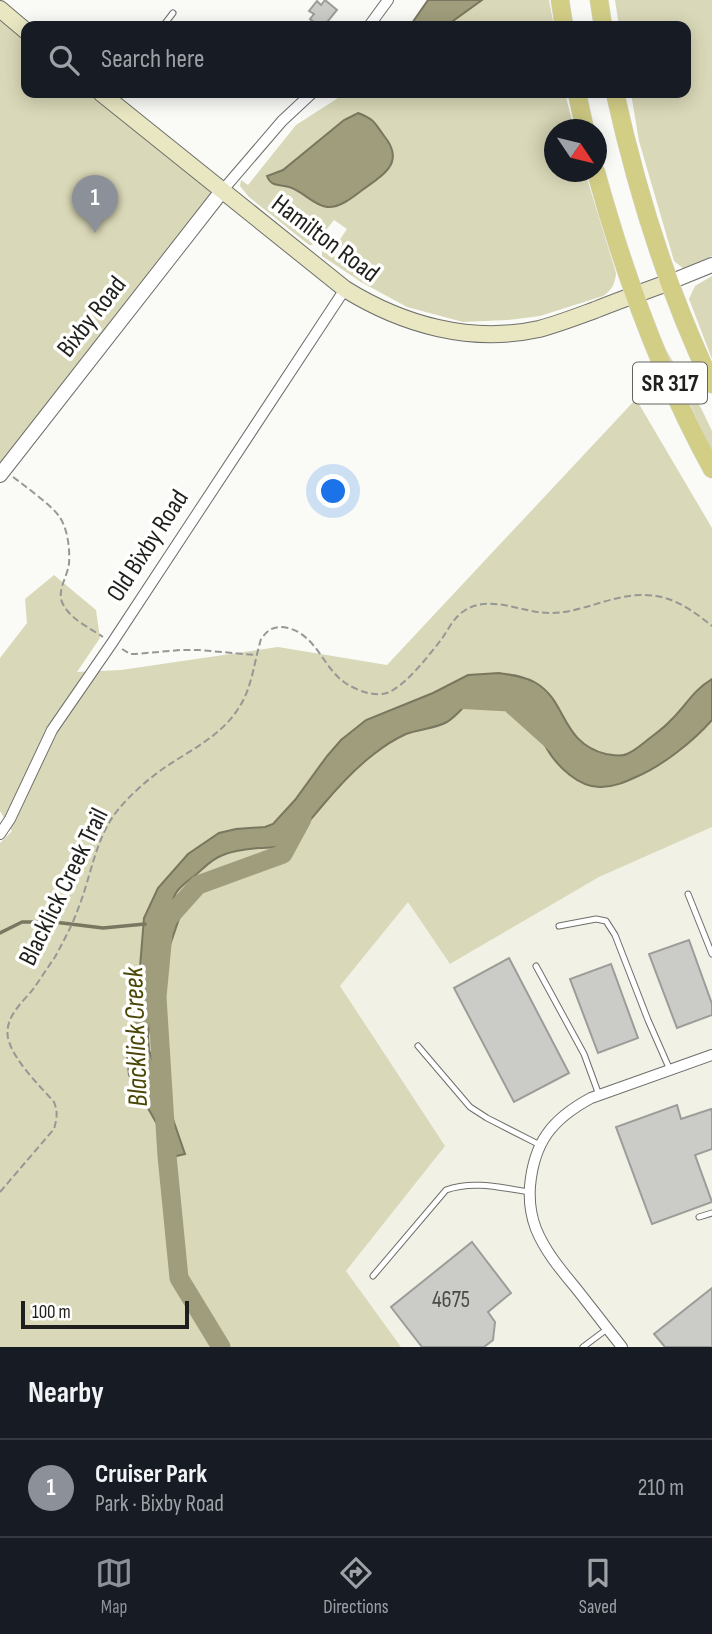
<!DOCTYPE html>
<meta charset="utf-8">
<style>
:root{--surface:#171b24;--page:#20242c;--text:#f1f3f6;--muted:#9ea1a6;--line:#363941;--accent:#8c9099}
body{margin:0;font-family:"Sofia Sans Condensed",sans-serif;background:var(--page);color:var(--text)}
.compass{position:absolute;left:544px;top:119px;width:63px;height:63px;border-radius:50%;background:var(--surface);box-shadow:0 4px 18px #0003;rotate:125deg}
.scale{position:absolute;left:21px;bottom:18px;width:168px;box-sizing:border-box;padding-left:7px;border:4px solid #1f1f1e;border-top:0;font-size:19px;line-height:24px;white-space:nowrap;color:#1f1f1e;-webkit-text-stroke:5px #fffffe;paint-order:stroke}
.you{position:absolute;left:334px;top:492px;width:24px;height:24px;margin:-18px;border:5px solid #fff;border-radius:50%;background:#1a73e8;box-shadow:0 0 0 10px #1a73e833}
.badge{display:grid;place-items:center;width:46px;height:46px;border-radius:50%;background:var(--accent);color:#fff;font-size:23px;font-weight:700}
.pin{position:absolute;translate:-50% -58px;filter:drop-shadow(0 2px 4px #0008)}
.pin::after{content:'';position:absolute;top:37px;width:24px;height:21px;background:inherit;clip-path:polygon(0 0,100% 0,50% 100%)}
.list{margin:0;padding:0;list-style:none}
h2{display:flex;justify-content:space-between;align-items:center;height:91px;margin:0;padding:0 28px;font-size:30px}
h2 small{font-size:23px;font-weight:400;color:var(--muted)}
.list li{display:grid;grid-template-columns:46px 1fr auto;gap:21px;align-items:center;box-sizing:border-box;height:98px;padding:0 28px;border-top:2px solid var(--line)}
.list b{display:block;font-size:26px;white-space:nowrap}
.list p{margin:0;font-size:23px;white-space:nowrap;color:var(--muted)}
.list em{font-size:23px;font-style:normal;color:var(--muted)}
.icon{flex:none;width:38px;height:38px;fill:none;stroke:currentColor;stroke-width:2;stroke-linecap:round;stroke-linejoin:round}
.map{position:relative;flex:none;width:712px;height:1347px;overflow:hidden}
.search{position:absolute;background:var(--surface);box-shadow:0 4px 18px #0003;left:21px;right:21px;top:21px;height:77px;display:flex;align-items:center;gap:18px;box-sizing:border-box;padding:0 24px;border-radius:14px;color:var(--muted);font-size:26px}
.sheet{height:189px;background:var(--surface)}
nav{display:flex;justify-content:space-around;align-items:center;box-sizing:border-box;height:98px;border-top:2px solid var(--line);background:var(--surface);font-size:19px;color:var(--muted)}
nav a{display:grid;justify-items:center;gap:4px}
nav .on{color:var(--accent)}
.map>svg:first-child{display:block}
.built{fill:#f1f1e6}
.green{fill:#d9d8b8;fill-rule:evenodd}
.water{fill:#9f9d7b;stroke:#79775f;stroke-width:2}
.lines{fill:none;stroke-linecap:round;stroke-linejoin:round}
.stream{stroke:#79775f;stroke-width:3.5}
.river{stroke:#9f9d7b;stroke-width:19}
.building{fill:#cbcbc8;stroke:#9c9c99;stroke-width:2}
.service-casing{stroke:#6f6f6c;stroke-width:7}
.minor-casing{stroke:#6f6f6c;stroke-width:12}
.tertiary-casing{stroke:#6f6f6c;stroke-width:16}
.secondary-casing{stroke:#6f6f6c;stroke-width:18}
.primary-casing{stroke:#d7d7d6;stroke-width:19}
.path{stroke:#979795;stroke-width:2;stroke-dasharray:7 3.5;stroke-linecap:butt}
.service{stroke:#fff;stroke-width:5}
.minor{stroke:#fff;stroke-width:10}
.tertiary{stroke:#fff;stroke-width:14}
.secondary{stroke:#e9e7c2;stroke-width:16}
.primary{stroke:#d3ce86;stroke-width:18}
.labels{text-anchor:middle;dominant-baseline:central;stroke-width:7;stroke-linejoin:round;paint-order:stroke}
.number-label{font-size:23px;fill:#4a4a48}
.shield{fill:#fffffe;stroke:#626261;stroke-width:2}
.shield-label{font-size:24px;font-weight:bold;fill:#1f1f1e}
.street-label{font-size:26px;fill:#1f1f1e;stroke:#fffffe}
.water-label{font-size:28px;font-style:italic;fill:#4a4606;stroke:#fffffe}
</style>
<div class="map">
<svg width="712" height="1347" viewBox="0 0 712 1347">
<rect width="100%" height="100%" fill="#fafaf7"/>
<!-- built -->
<polygon class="built" points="712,827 712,1347 401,1347 346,1271 444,1146 340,986 408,901 451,964 599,877"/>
<!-- green -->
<g class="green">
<polygon points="482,0 549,0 554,26 446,26"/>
<polygon points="615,0 712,0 712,256 685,270 674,261 639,141 631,93 686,93 686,26 619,26"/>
<polygon points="0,9 26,31 26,93 101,93 222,191 0,475"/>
<path d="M344,93H565L574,129L554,130V172H585L616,273C615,284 612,290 603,296L540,316L507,320L463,322L407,307L361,282L322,256V252L331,240L337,244L347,229L334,220L326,230L316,224L309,233L315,239V242L312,245H309L249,197L240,186L241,180L248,185L296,125L335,100ZM355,114C371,113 396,143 393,159C392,168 362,192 354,196C350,197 312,196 306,195C296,193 293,187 281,186L277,173L283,170L344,120Z"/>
<polygon points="712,276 712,359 689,299 695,286"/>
<polygon points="663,345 701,408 712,431 712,452"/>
<polygon points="636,399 712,528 712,827 599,877 450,964 408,902 340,986 445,1146 346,1271 401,1347 0,1347 0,843 12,831 0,811 0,658 27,623 25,599 54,575 96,610 100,638 77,672 121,670 278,647 387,665"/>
</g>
<!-- water -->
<g class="water">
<polygon points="428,0 482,0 446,26 410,26"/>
<path d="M358,113C376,120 374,123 385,137C406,164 381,176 361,191C352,198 339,208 327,207C313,205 303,191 289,187C279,184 271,187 267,176L283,170L344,120Z"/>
<path d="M499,673C511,675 525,676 536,683C567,701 561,743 606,754C613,755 621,757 627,754C634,751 640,746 645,742C653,735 663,729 670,721C685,707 693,690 712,679V720C694,741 662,766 636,777C625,782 614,787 601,787C579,788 557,766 547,749C542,741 542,732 537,724C528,708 509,694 490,694C469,694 462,713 447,722C434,729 419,729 406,734C395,739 384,746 374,754C354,769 338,787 322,806C311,819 302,831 289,841C280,849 270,847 259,848C247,849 234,850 223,855C211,859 203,869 193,877C181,886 170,894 173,911L181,913L157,983L148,1036L149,1050L185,1154L159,1160V1138L157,1124L129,1075L127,1056L140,967L144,918L158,888L188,854L219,833L236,829L265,827L273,824L295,800L327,756L341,740L366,720L433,693L468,675Z"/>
</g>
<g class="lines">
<!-- stream -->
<polyline class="stream" points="0,933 22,922 54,922 103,928 145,924"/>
<!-- river -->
<g class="river">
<polyline points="448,702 454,699 509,702 558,746"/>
<polyline points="221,1347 179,1278 167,1156 157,997 164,923 198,885 283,854 302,819"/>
</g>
</g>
<!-- building -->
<g class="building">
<polygon points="325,0 337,10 324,26 319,26 310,19 314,14 309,11 317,1 321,5"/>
<polygon points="689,940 712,1004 712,1015 677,1028 649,954"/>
<polygon points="509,958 569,1073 514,1102 454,988"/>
<polygon points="611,964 638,1038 598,1053 570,979"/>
<polygon points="677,1105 681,1119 711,1109 712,1112 712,1149 695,1155 712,1202 652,1224 616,1127"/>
<polygon points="472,1242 511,1293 488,1312 495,1322 493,1340 484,1347 422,1347 391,1307"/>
<polygon points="712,1288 712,1347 665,1347 654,1334"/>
</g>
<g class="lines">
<!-- service casing -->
<g class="service-casing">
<g id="service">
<polyline points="163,26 173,13"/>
<polyline points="688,894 712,954"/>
<polyline points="559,926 596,919 606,921 615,935 648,1020 670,1070"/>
<polyline points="536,966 584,1054 599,1095"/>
<polyline points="418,1046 470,1107 487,1118 540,1145"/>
<polyline points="699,1217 712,1213"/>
<path d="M373,1276L446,1190C473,1180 502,1188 530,1192"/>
<polyline points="583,1347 607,1329"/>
</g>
</g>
<!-- minor casing -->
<g class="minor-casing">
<g id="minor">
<polyline points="369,26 388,0"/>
<polyline points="222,191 282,121 312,93"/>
<polyline points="0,834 10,819 52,730 112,643 345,289"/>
<path d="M622,1347C606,1327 591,1307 575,1287C560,1269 545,1251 536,1229C531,1216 529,1200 530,1186C534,1142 552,1119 591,1098L712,1055"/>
</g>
</g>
<!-- tertiary casing -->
<g class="tertiary-casing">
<g id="tertiary">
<polyline points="670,282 712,265"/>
<polyline points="0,475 222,191"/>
</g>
</g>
<!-- secondary casing -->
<g class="secondary-casing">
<g id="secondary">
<polyline points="0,9 26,31"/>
<path d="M101,93L345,289C403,325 471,344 539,329C558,324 576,317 595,310C620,300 645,291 670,282"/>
</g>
</g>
<!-- primary casing -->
<g class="primary-casing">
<g id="primary">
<polyline points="560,0 564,26"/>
<polyline points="599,0 603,26"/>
<polyline points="577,93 585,130"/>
<path d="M615,93C637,192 668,292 712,384"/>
<path d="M596,172C624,274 661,376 712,469"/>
</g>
</g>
<!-- path -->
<g class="path">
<path d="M13,477C25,486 51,505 59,516C68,529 70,549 69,564C67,578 55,593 64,606C72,620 90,628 103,637"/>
<polyline points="122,649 130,654 135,654 181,650 199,650 255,655"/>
<path d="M0,1192L54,1129C57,1118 58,1112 54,1102C39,1085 13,1060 8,1038C4,1017 23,1002 34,988C41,978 48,967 55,957C63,942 72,926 78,909C91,877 95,839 117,811C130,795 147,780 164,768C189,751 221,736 238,709C252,689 254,662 261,639C268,629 275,625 288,628C316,635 323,667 344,682C351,687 360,691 368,693C377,695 386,695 393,690C411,679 428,656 441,640C448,630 454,617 464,611C490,593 524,614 552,613C588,612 618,590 656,596C677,599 696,613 712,626"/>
</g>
<!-- service -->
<use href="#service" class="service"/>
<!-- minor -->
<use href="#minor" class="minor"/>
<!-- tertiary -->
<use href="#tertiary" class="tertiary"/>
<!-- secondary -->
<use href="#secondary" class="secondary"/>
<!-- primary -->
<use href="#primary" class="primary"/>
</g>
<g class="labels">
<!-- number labels -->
<g class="number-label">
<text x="451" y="1300">4675</text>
</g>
<!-- shield labels -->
<rect class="shield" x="633" y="362.5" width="74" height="41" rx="5"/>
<g class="shield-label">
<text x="670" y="383">SR 317</text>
</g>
<!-- street labels -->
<g class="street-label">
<text transform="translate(325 239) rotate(37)">Hamilton Road</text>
<text transform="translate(92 317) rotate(-52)">Bixby Road</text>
<text transform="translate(148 546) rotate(-57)">Old Bixby Road</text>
<text transform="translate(64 887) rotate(-64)">Blacklick Creek Trail</text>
</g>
<!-- water labels -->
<g class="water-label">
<text transform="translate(136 1037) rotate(-92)">Blacklick Creek</text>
</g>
</g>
</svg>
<svg class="compass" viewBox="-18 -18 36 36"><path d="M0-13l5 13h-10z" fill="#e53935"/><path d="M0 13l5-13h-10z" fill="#9ea1a6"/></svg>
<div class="scale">100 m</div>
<div class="you"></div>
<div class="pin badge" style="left:95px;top:233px">1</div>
<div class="search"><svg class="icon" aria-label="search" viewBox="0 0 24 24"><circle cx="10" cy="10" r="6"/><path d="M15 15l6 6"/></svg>Search here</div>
</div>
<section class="sheet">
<h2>Nearby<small></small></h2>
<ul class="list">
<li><span class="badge">1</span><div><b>Cruiser Park</b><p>Park · Bixby Road</p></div><em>210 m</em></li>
</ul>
</section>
<nav>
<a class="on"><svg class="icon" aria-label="map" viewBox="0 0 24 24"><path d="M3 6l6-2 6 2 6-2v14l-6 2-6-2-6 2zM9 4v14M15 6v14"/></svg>Map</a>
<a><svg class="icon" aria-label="directions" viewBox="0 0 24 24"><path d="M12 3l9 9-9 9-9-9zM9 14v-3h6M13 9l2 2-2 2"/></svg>Directions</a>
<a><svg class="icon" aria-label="saved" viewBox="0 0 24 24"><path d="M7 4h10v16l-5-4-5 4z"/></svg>Saved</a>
</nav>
